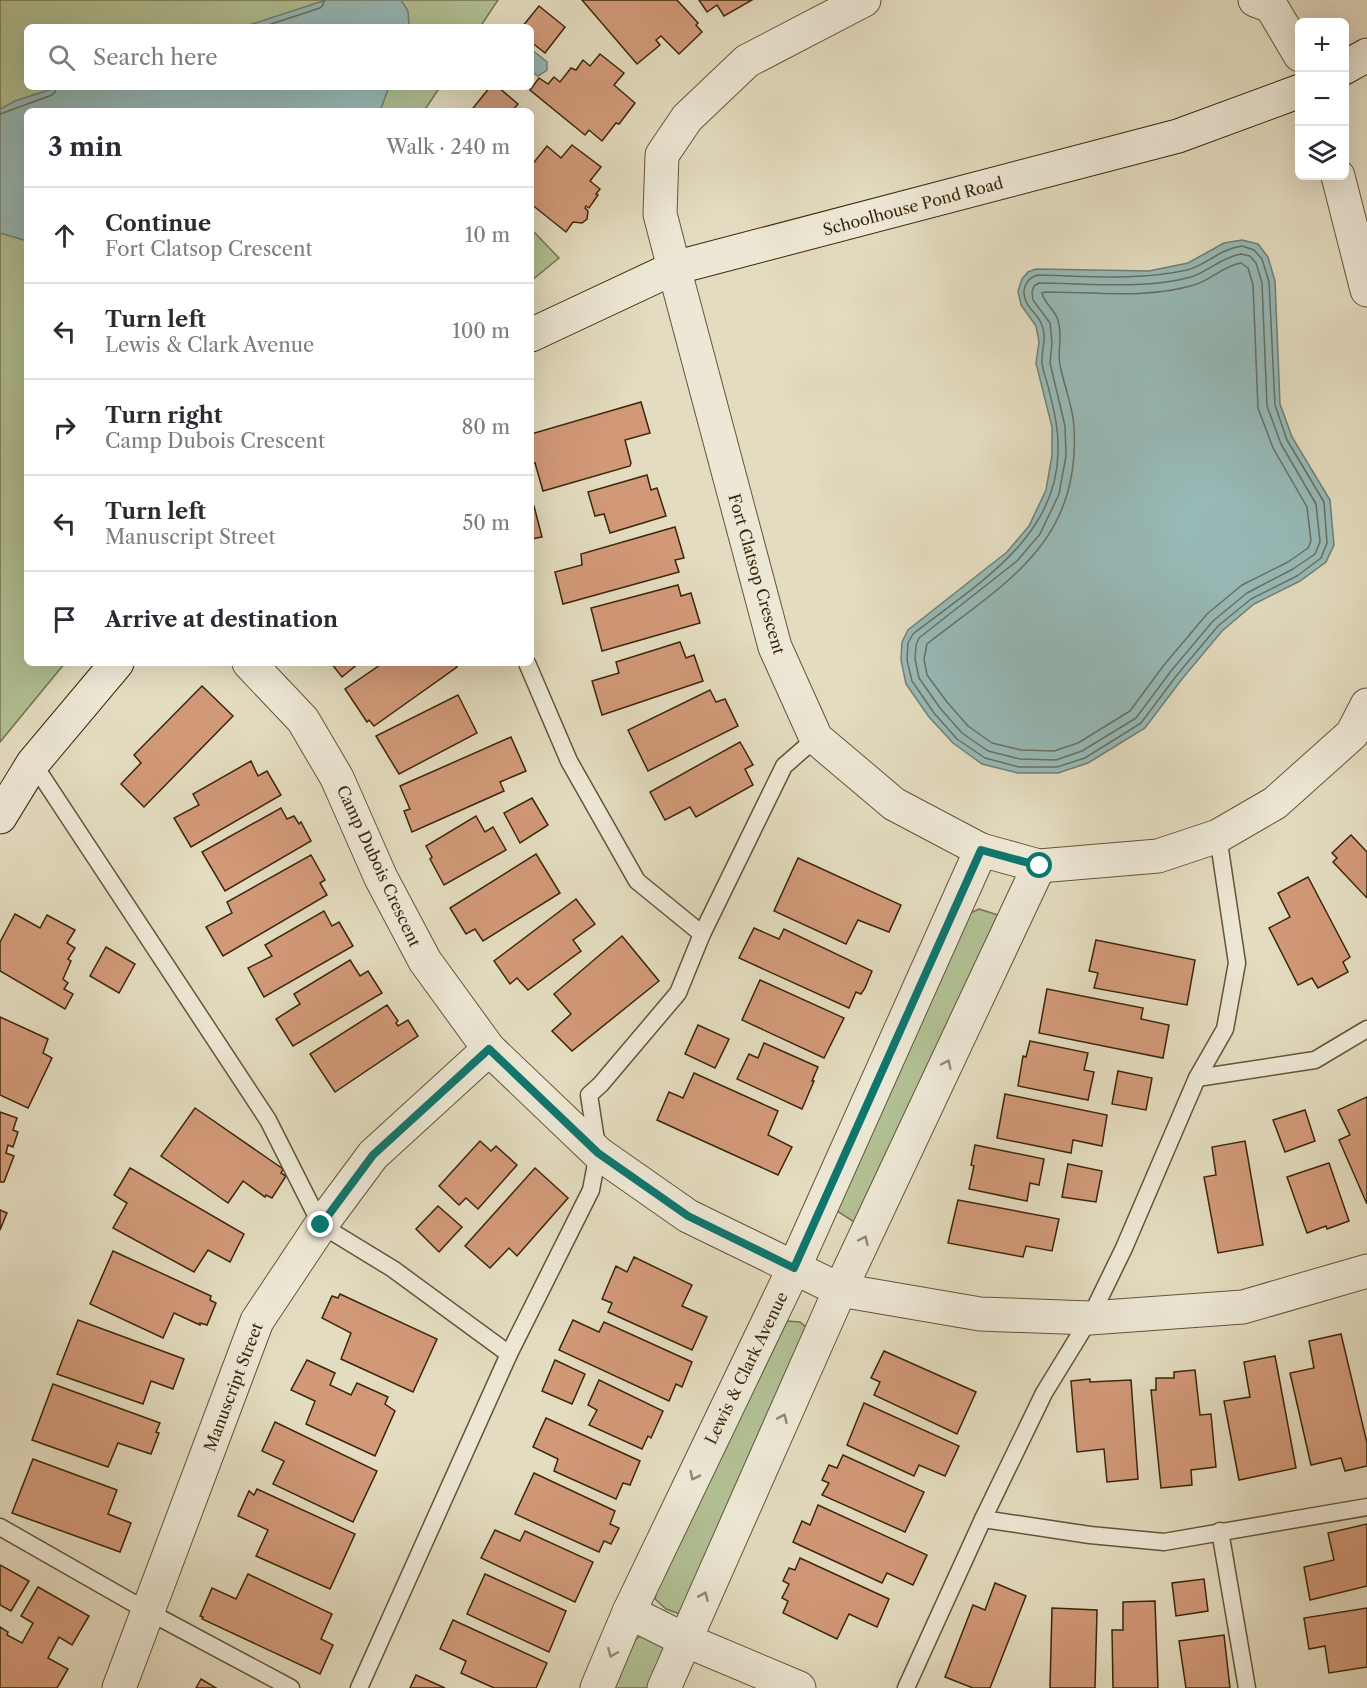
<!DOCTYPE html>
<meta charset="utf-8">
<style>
:root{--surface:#fff;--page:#f2f2f3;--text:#2b2b33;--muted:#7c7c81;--line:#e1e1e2}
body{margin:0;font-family:"Libre Caslon Text",serif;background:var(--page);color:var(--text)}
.controls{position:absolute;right:18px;top:18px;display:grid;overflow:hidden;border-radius:9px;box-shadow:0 6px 24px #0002}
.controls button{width:54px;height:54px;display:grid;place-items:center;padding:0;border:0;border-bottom:2px solid var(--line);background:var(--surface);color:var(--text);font:30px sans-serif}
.stop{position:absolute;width:18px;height:18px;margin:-14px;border:4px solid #0f766e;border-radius:50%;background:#fff}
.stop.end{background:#0f766e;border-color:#fff;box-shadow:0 2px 6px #0008}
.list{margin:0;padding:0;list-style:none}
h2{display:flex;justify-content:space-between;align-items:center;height:78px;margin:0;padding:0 24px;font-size:26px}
h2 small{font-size:20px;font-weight:400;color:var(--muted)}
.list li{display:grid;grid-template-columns:39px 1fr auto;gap:18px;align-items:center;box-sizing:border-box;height:96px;padding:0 24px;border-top:2px solid var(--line)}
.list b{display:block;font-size:22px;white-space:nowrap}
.list p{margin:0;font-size:20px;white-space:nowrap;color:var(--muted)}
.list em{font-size:20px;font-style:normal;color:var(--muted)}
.icon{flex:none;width:33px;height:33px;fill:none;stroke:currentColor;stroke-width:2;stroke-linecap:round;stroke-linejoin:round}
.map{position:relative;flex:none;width:1367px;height:1688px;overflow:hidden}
.search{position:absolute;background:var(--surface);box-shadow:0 6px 24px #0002;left:24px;top:24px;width:510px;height:66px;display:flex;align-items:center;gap:15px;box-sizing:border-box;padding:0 21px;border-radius:9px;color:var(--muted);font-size:22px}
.panel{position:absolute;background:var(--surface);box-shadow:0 6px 24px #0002;left:24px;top:108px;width:510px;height:558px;border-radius:9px}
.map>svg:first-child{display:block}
.green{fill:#b1c194;stroke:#76744e;stroke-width:1.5}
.water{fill:#97bab8;stroke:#727f72;stroke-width:1.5}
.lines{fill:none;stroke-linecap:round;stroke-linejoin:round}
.shore{stroke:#697060;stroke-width:1.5}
.building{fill:#d29979;stroke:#3b2709;stroke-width:1.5}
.lane-casing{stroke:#655437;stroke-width:19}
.street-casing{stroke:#655437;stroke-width:35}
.secondary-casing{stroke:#3b2709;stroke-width:35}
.lane{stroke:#ede8d6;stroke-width:16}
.street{stroke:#ede8d6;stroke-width:33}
.secondary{stroke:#ede8d6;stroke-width:33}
.oneway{stroke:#948870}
.route{stroke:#0f766e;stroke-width:8}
.labels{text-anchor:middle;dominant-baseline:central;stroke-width:6;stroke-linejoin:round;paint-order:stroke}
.street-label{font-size:16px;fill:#3b2709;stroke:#ede8d6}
</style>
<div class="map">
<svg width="1367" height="1688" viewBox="0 0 1367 1688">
<rect width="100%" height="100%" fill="#e4dcc0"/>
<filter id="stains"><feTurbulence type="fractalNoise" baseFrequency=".00333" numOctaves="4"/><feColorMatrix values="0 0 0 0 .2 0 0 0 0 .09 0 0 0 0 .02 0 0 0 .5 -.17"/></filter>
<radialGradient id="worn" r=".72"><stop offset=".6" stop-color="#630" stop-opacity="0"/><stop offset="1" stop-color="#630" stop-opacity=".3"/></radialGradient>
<!-- green -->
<g class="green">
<polygon points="0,0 498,0 480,27 27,27 27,87 440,87 424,111 27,111 27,663 65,663 0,742"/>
<polygon points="531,229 559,258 531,281"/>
<polygon points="979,909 998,915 854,1222 837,1211 968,914"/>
<polygon points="787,1321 800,1322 806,1327 680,1614 666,1609 655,1599 657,1589"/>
<polygon points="643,1634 667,1643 657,1688 613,1688 635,1640"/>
</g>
<!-- water -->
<g class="water">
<polygon points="326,0 401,0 408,11 409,27 243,27"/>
<polygon points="531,49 547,62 547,70 538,76 531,71"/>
<polygon points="58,87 389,87 380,111 27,111 27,241 0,233 0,109 15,101"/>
<polygon points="1242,240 1258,244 1268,257 1275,281 1280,404 1292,437 1330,500 1334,545 1326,562 1300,581 1254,604 1222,631 1182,679 1145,728 1088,763 1058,773 1018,773 982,764 953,743 929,717 906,684 901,660 902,642 908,630 1007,552 1029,526 1046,490 1052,455 1052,427 1036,363 1039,342 1036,326 1021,305 1018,291 1022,279 1028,272 1036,269 1149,271 1188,263 1224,243"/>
</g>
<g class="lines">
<!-- shore -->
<g class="shore">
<polyline points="262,27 320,8 323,5 324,0"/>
<polyline points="0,114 52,95 55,92 56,87"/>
<path d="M1242,246L1254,250L1262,259L1269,282L1275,405L1287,440L1324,502L1327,543L1321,558L1297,576L1251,599L1218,626L1177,675L1141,723L1085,758L1057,767H1019L985,758L957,739L934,713L912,681L907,660L908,643L913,634C974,586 1057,539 1058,452C1059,430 1054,411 1049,390C1047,381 1043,372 1042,363C1041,350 1048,336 1041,323C1036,312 1023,305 1024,291C1025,283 1030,277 1038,275C1087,276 1138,281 1187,270C1207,265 1219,249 1242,246Z"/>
<path d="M1241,254L1250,256L1256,263L1262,283L1267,406L1281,444L1316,504L1320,542L1315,554L1293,569L1247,593L1213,621L1171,671L1136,718L1082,751L1056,760L1020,759L988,751L962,733L940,708L919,678L915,659L916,645L919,638L1017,561L1040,534L1059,494L1066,456L1065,426L1050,363L1052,342L1050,323L1033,300L1032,292L1034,286L1039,283C1087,283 1145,290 1191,277C1209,271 1222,257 1241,254Z"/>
<path d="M1241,263L1248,268L1253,285L1258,408L1273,448L1307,507L1311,541L1308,548L1288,562L1242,585L1207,614L1164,665L1130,711L1078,743L1054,751L1021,750L992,743L968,726L947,702L927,675L924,659L927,644C1006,582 1081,543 1074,427C1073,406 1064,386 1060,365C1057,351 1063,337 1058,320C1055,310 1044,303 1042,293L1045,292C1092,292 1149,299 1194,285C1211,280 1223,266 1241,263Z"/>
</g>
</g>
<!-- building -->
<g class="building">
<polygon points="582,0 677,0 698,23 696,25 702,32 679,54 661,36 656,40 660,45 637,64"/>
<polygon points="699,0 752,0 724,16 717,5 707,12"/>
<polygon points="539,6 565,27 545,53 531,42 531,27 522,27"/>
<polygon points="600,54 624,73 614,85 635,103 619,124 616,123 602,141 589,130 585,135 530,90 539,78 548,84 554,77 560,82 571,68 576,70 583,60 590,66"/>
<polygon points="490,87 498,87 518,104 512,111 477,111 473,108"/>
<polygon points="572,145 601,167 590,181 600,189 596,194 598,195 589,208 586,206 585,208 588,211 587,219 582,223 573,222 566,232 531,204 531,166 547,146 561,158"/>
<polygon points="641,402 650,433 625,440 631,463 630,466 543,491 535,463 531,464 531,434"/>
<polygon points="647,475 651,490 657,488 666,516 610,533 604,514 595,516 588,492"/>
<polygon points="534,506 542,537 531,539 531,507"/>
<polygon points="675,527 684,558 675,560 679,572 563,604 555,572 582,565 581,554"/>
<polygon points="678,585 681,596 691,593 700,623 602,651 591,608"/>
<polygon points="680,642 686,658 694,655 703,681 602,715 592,681 619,673 616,662"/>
<polygon points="331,663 359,663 342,677"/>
<polygon points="383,663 454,663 457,667 374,726 369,720 367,722 345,689"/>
<polygon points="202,686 233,716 144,807 121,784 141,763 134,755"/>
<polygon points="710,690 716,702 725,699 738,726 648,771 628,730"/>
<polygon points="458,695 477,733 399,774 376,736"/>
<polygon points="511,737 526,771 500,782 504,791 412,832 404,811 410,809 400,786"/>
<polygon points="740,742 753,765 745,769 753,785 696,817 690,807 665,820 650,792"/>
<polygon points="251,761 258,776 267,771 281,795 191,847 174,818 199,805 193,794"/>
<polygon points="532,798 548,825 520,843 504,813"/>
<polygon points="281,808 287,819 294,816 299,824 301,822 311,841 225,891 202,852"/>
<polygon points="476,816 485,832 493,827 506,850 444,885 430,859 432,857 426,846"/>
<polygon points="1351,835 1367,852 1367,898 1333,862 1337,858 1332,853"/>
<polygon points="536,854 560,893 483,941 475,929 466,934 450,908"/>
<polygon points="311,855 325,880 320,883 327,895 223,956 206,927 232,913 227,902"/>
<polygon points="798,858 901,905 889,932 858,920 846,944 774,911"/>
<polygon points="1308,877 1350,957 1343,962 1348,972 1318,988 1312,978 1298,985 1269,928 1290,917 1278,893"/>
<polygon points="576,899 595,924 573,940 581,951 528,990 517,978 510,984 494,961"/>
<polygon points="324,911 332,926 339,922 353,946 264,997 248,968 272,956 265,945"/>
<polygon points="15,914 40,928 47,915 75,930 67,943 75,948 68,959 71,961 63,979 68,983 64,989 73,994 65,1009 0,971 0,942"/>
<polygon points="754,928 779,939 784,929 872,971 865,988 861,994 856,992 849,1008 739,958"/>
<polygon points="622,936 659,981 572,1051 552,1031 571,1014 554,994"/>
<polygon points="1096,940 1195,960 1187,1005 1094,988 1098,973 1089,971"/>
<polygon points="106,947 135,964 119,993 90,976"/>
<polygon points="350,960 360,976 368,971 382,993 293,1046 276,1019 300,1004 294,994"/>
<polygon points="760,980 844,1018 824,1058 742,1020"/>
<polygon points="1047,989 1143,1008 1141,1019 1169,1025 1163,1058 1039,1033"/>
<polygon points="387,1005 398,1021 396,1023 398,1026 408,1020 418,1036 335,1092 310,1054"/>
<polygon points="0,1017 48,1039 43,1053 52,1058 28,1108 0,1095"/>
<polygon points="698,1025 729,1039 715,1068 685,1054"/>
<polygon points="1030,1041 1088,1053 1084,1070 1094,1072 1088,1100 1018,1086 1023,1056 1026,1057"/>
<polygon points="764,1043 818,1067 812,1081 814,1081 802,1109 737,1079 749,1054 758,1058"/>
<polygon points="1118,1071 1152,1078 1146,1110 1112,1104"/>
<polygon points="694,1073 778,1111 768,1135 792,1147 778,1175 657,1120 669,1092 683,1098"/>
<polygon points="1005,1094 1107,1115 1102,1146 1073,1140 1071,1153 997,1138"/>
<polygon points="1367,1097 1367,1204 1339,1140 1350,1135 1338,1110"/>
<polygon points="195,1108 283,1169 281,1173 286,1176 272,1198 266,1195 265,1197 243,1181 228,1203 161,1156"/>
<polygon points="1305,1110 1315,1141 1285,1152 1273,1120"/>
<polygon points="0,1112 17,1118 13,1130 18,1132 13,1147 8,1145 6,1153 14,1156 4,1182 0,1182"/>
<polygon points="480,1141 491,1151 496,1146 517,1165 478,1209 466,1198 459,1205 439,1186"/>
<polygon points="1245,1141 1263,1245 1218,1253 1204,1177 1216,1175 1212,1147"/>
<polygon points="975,1145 1044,1159 1039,1185 1030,1183 1027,1201 969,1189 974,1166 971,1165"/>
<polygon points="1329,1163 1349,1221 1327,1229 1326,1226 1307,1233 1287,1177"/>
<polygon points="1068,1164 1102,1171 1096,1202 1062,1197"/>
<polygon points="130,1168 244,1234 230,1262 208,1250 194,1272 113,1228 127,1203 114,1195"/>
<polygon points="535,1168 568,1198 517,1256 509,1248 490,1268 465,1246"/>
<polygon points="958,1200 1059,1219 1052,1251 1026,1246 1023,1257 948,1243"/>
<polygon points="438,1206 462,1227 439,1252 416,1229"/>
<polygon points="0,1210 7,1213 0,1230"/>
<polygon points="113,1251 211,1296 210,1300 216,1303 207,1325 200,1323 200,1325 174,1313 163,1338 90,1304"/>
<polygon points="634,1257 692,1285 682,1306 707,1317 692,1350 608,1312 612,1303 602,1299 616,1266 627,1272"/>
<polygon points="340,1294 437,1339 413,1392 341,1359 351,1333 322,1318 332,1296 338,1298"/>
<polygon points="78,1320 184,1359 173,1389 151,1381 143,1404 57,1374"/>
<polygon points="573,1320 599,1332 604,1322 692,1362 682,1387 676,1384 669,1401 559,1350"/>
<polygon points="1341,1334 1367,1443 1367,1466 1345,1471 1341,1458 1311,1465 1290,1373 1314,1368 1309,1341"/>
<polygon points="884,1351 976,1392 957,1434 874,1395 880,1382 871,1378"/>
<polygon points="1275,1356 1296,1468 1239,1480 1224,1401 1250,1397 1244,1362"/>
<polygon points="307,1360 335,1373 330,1385 351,1395 357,1383 388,1397 385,1404 395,1411 375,1456 306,1424 315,1401 291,1390"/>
<polygon points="555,1360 585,1374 572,1404 542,1391"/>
<polygon points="1195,1370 1200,1415 1211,1414 1216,1467 1191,1470 1192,1485 1161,1488 1151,1390 1156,1390 1156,1378 1174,1378 1174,1372"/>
<polygon points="1090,1379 1090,1382 1131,1380 1138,1479 1107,1482 1104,1449 1077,1452 1071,1381"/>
<polygon points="599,1380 663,1411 651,1438 648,1436 642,1449 589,1425 597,1410 588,1405"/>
<polygon points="53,1384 160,1423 156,1432 159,1433 151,1454 118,1443 108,1467 32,1440"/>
<polygon points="864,1403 959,1446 945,1476 919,1465 914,1476 847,1445"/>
<polygon points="546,1418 640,1461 630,1485 623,1483 616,1499 554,1471 558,1459 533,1447"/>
<polygon points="275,1422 377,1471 353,1522 273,1484 284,1461 262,1451"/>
<polygon points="843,1455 924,1492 905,1532 822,1495 829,1483 822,1480 829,1465 837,1468"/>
<polygon points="33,1459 117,1490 108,1514 131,1523 120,1552 12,1513"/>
<polygon points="534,1473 615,1511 610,1524 619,1528 611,1544 604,1541 599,1552 515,1514"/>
<polygon points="257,1489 355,1534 330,1589 256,1556 268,1530 238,1516 249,1491 254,1495"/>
<polygon points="818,1505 927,1555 913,1585 887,1573 882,1583 793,1542 802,1521 810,1525"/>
<polygon points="1367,1524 1367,1586 1310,1600 1304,1567 1334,1560 1328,1533"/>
<polygon points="495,1530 520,1541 525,1531 593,1562 575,1602 481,1558"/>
<polygon points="800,1558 889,1599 877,1627 849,1614 837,1639 783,1613 788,1601 782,1598 789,1584 783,1581 789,1568 795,1570"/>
<polygon points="0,1565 29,1581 11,1611 0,1605"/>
<polygon points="248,1574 332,1614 321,1639 333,1645 320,1674 202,1619 203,1617 200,1616 212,1588 236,1599"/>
<polygon points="485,1574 566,1611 549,1652 467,1614"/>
<polygon points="1204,1579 1208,1611 1176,1616 1172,1583"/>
<polygon points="995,1583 1026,1596 990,1688 973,1688 945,1677 973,1605 985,1610"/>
<polygon points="38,1587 89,1616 72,1645 59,1637 48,1658 68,1669 57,1688 0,1688 0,1627 8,1632 7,1635 22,1643 33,1623 21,1616"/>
<polygon points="1155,1601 1158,1688 1113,1688 1112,1630 1123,1630 1123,1602"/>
<polygon points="1052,1608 1097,1610 1095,1688 1050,1688"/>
<polygon points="1367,1608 1367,1667 1329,1673 1325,1646 1309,1649 1304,1618"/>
<polygon points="453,1620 547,1663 536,1688 494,1688 461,1673 466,1661 440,1649"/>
<polygon points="1224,1635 1230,1688 1186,1688 1179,1641"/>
<polygon points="416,1675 445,1688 410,1688"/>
<polygon points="201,1679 216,1688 196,1688"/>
</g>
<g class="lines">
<!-- lane casing -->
<g class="lane-casing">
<g id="lane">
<polyline points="527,663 569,761 637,881 702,934"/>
<polyline points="33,763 268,1120 321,1225 393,1269 509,1354"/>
<polyline points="1197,1078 1315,1060 1367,1029"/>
<polyline points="983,1519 1090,1535 1164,1542 1367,1507"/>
<polyline points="0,1527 149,1612 291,1688"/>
<polyline points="1220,1531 1247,1688"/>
<polyline points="359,1688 509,1354 591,1190 598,1153 589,1095 601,1084 678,993 702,934 784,766 816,738"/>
<polyline points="906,1688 983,1519 1044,1393 1090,1318 1124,1248 1197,1078 1225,1029 1237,963 1218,836"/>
</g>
</g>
<!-- street casing -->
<g class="street-casing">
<g id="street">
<polyline points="864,0 747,61 687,118 662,155 660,214 674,268 775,647 816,738 894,804 981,850 1039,866 1158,856 1218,836 1275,803 1352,734 1367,705"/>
<polyline points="1255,0 1271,6 1300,55"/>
<polyline points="1338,176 1367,290"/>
<polyline points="249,663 303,720 337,778 381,878 425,961 489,1049 598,1153 688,1216 840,1290 980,1314 1090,1318 1243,1307 1367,1271"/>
<polyline points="629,1612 685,1640 799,1688"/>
<polyline points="119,1688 257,1321 321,1225 373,1155 489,1049"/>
<polyline points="597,1688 629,1612 794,1268 981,850"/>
<polyline points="664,1688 840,1290 1039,866"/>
</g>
</g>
<!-- secondary casing -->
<g class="secondary-casing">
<g id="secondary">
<polyline points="1344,68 1367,55"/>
<polyline points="531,335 674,268 1178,136 1300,91"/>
<polyline points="0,817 33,763 117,663"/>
</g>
</g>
<!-- lane -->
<use href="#lane" class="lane"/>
<!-- street -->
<use href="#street" class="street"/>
<!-- secondary -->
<use href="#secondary" class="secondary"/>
</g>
<!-- one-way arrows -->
<defs><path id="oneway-chevron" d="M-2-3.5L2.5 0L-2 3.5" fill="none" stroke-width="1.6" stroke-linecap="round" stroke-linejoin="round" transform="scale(1.5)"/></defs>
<g class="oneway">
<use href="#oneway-chevron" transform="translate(947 1064) rotate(-65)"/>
<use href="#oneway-chevron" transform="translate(864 1240) rotate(-65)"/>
<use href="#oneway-chevron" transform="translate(783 1418) rotate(-66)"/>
<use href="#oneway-chevron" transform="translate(694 1476) rotate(116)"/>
<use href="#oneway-chevron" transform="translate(704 1596) rotate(-66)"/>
<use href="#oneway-chevron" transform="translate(612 1653) rotate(113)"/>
</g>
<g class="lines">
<!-- route -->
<polyline class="route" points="321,1225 373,1155 489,1049 598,1153 688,1216 794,1268 981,850 1040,866"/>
</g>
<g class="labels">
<!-- street labels -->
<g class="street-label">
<text transform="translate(913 206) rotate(-15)">Schoolhouse Pond Road</text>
<text transform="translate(757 574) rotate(74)">Fort Clatsop Crescent</text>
<text transform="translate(379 866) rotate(65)">Camp Dubois Crescent</text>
<text transform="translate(746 1368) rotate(-64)">Lewis &amp; Clark Avenue</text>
<text transform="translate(233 1387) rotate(-69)">Manuscript Street</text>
</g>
</g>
<rect width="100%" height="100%" filter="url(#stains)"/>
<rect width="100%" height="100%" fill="url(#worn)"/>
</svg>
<div class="controls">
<button>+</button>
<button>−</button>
<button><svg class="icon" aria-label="layers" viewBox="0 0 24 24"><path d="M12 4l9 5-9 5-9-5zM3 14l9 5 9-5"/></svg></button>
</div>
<div class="stop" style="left:1040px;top:866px"></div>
<div class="stop end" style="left:321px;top:1225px"></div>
<div class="search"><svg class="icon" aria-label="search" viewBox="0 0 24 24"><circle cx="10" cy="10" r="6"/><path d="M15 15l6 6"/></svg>Search here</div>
<section class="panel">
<h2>3 min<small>Walk · 240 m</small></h2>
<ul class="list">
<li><svg class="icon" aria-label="ahead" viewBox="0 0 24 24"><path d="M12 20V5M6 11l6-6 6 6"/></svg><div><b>Continue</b><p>Fort Clatsop Crescent</p></div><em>10 m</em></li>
<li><svg class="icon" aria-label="left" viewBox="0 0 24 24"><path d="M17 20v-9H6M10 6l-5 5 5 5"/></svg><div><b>Turn left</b><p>Lewis &amp; Clark Avenue</p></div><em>100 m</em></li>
<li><svg class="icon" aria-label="right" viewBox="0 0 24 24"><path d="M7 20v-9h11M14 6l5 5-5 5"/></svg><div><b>Turn right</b><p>Camp Dubois Crescent</p></div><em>80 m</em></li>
<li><svg class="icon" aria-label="left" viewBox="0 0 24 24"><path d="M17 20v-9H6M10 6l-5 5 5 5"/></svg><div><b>Turn left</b><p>Manuscript Street</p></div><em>50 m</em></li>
<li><svg class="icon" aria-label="arrive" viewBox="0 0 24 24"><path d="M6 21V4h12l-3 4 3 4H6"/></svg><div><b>Arrive at destination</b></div></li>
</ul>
</section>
</div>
